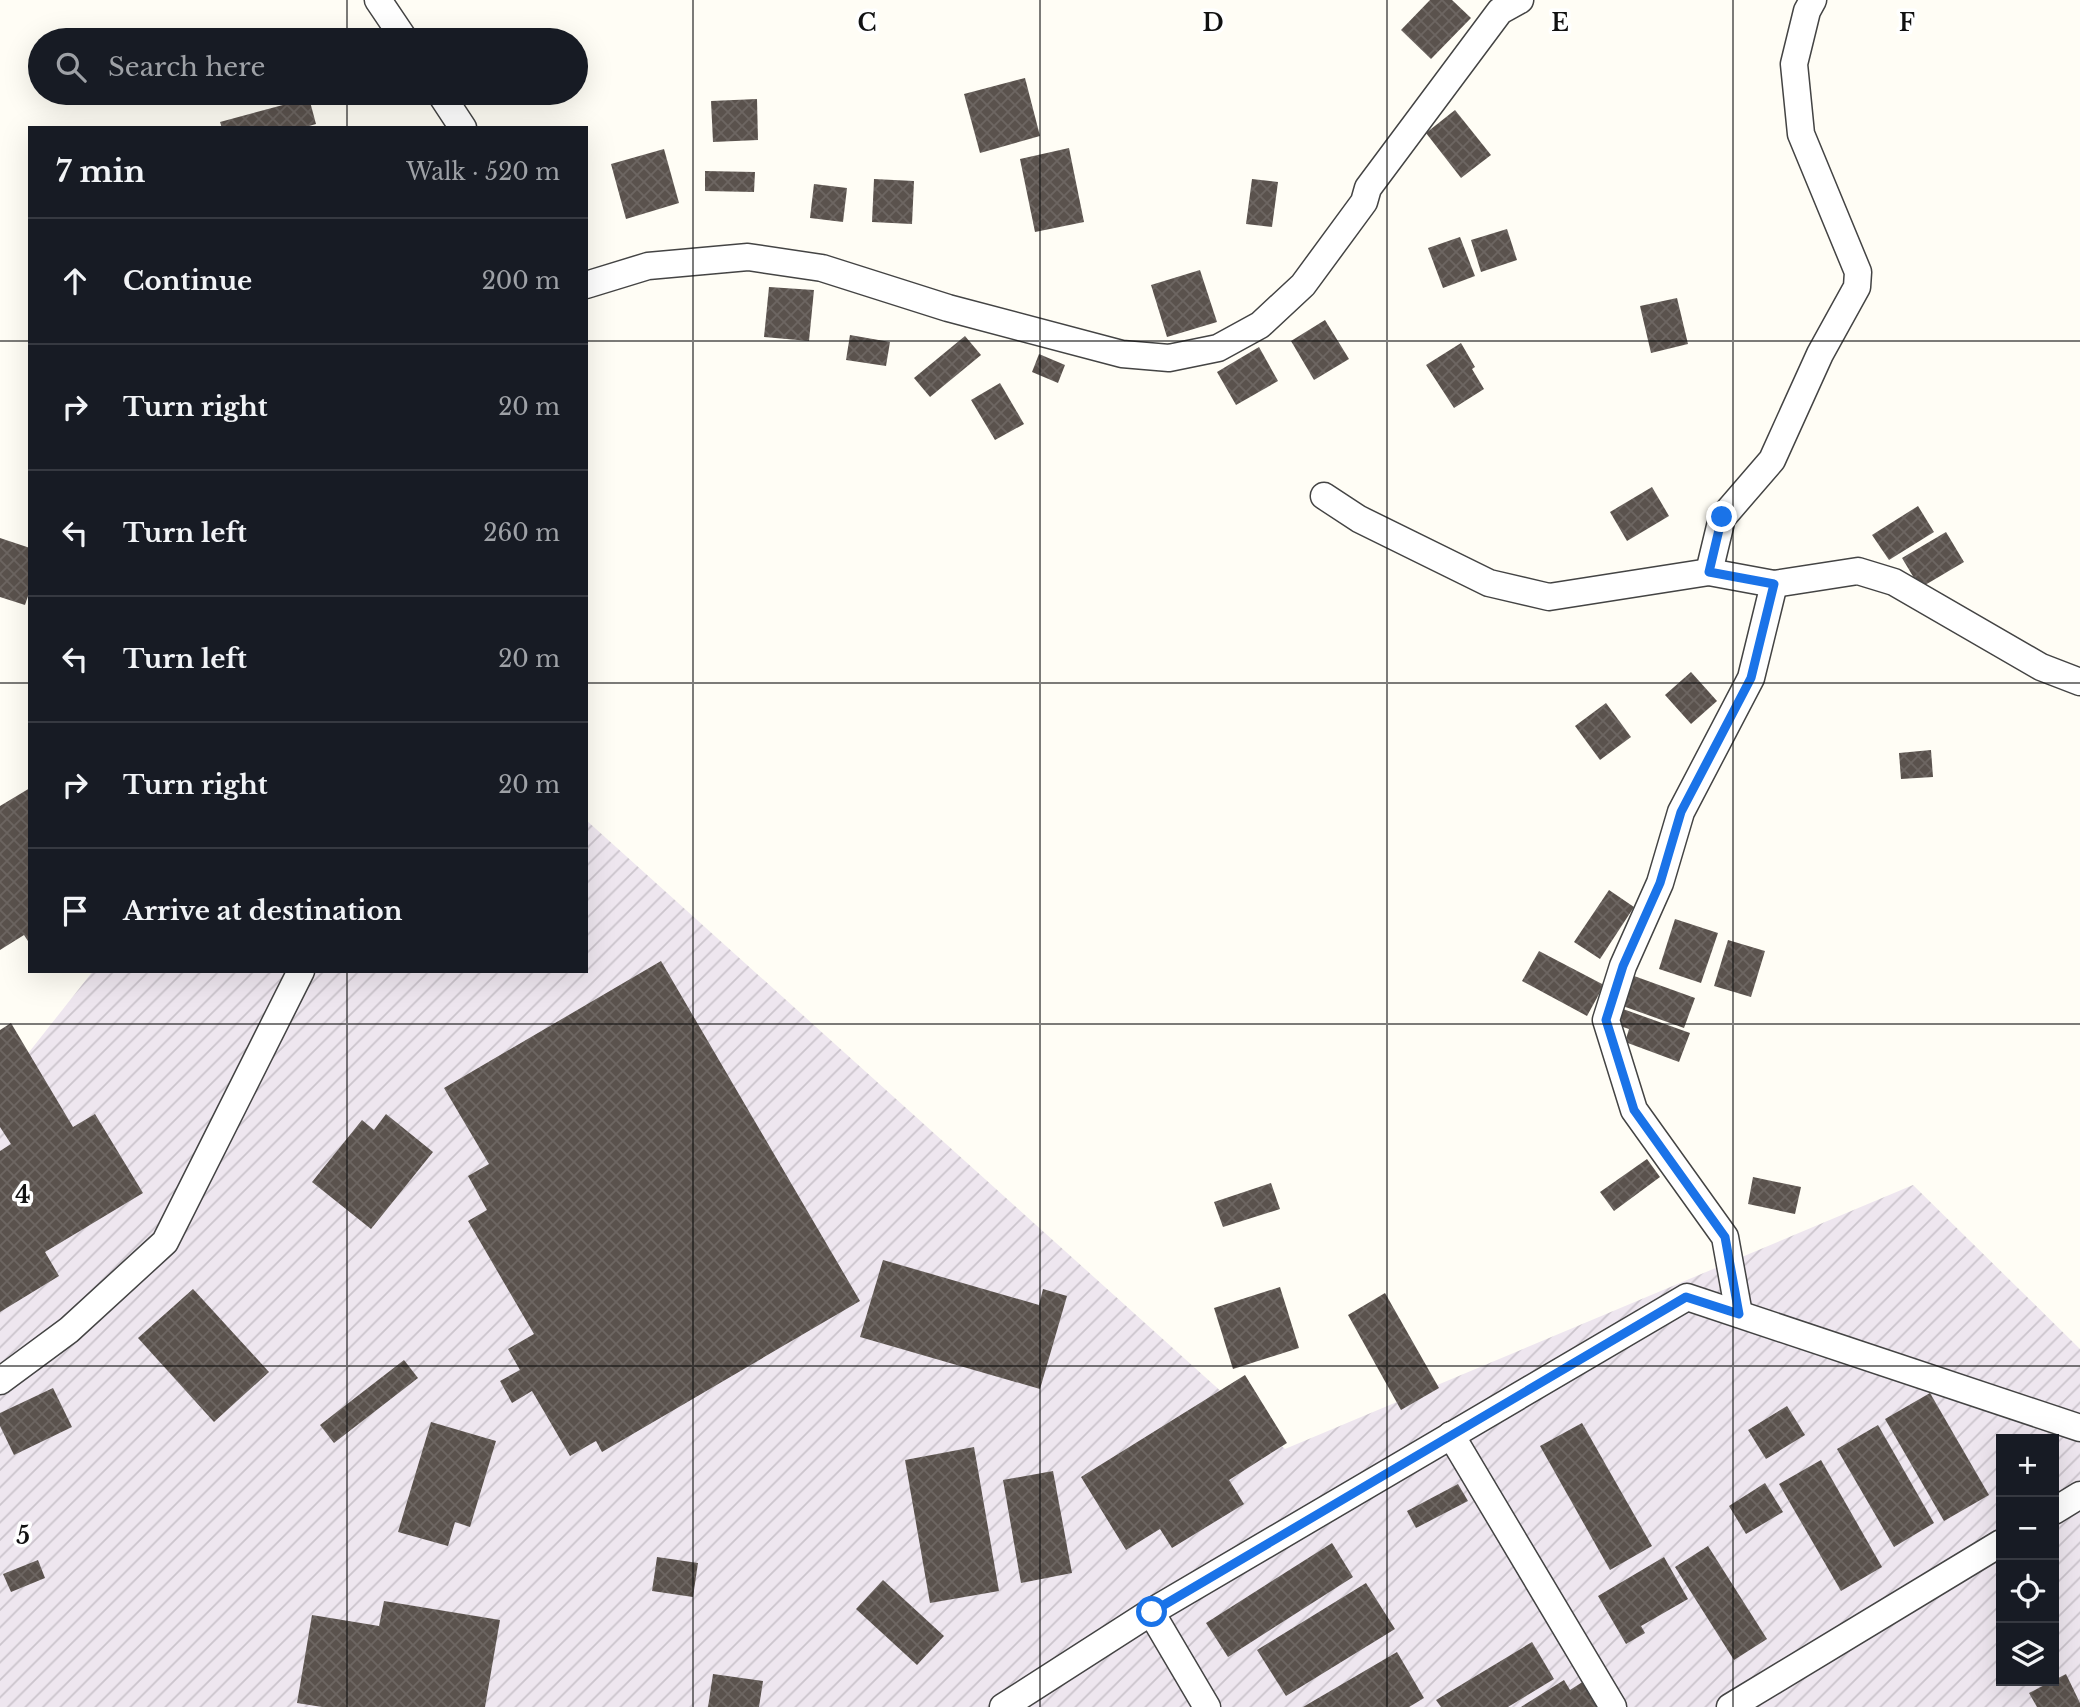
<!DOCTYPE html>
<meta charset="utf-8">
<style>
:root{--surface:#171b24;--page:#242831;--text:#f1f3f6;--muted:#9ea1a6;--line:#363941}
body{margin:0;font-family:"Libre Baskerville",serif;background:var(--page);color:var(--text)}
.controls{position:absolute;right:21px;bottom:21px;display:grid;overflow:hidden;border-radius:0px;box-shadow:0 7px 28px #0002}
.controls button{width:63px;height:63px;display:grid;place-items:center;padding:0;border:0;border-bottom:2px solid var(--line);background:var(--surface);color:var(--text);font:35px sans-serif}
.stop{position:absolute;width:21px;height:21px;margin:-16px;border:5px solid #1a73e8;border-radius:50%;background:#fff}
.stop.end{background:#1a73e8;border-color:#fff;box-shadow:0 2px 7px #0008}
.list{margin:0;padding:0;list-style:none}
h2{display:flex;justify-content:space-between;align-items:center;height:91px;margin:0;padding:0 28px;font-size:30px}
h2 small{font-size:23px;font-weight:400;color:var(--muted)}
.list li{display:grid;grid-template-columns:46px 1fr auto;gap:21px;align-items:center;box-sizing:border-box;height:126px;padding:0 28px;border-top:2px solid var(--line)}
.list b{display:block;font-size:26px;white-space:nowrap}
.list em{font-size:23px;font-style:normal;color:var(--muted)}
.icon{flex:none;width:38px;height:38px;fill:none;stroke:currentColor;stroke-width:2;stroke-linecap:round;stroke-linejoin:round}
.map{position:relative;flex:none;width:2080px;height:1707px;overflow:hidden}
.search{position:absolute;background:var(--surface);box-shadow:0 7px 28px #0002;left:28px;top:28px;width:560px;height:77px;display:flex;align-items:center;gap:18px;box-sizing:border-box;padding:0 24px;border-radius:38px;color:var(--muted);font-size:26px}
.panel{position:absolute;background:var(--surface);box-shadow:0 7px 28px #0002;left:28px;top:126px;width:560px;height:847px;border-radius:0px}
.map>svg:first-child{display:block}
.industrial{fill:url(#industrial-furrows);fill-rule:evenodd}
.building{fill:url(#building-cross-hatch)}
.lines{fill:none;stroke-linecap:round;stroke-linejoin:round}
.minor-casing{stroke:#444;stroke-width:29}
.minor{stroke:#fff;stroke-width:26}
.route{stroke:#1a73e8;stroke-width:9}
.grid{fill:none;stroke:#111;stroke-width:2;stroke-opacity:0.55}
.grid-label{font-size:23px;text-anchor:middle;font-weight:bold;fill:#111;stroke:#fff;stroke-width:7;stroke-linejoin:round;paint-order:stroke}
</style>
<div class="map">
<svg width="2080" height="1707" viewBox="0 0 2080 1707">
<defs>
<pattern id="industrial-furrows" width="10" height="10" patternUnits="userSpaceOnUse" patternTransform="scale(1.75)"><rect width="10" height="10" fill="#eee6ef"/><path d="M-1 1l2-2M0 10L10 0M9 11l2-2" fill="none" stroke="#cbc4cc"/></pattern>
<pattern id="building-cross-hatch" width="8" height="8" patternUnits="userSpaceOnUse" patternTransform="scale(1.75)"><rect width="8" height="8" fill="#5a524d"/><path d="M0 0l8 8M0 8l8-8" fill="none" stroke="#6d6662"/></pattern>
</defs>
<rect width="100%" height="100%" fill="#fffdf5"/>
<!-- industrial -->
<path class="industrial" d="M586,820L1285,1449L1913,1185L2080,1349V1707H0V1089L93,971H586ZM2001,1439H2054V1681H2001Z"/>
<!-- building -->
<g class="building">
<polygon points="1430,0 1452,0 1471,18 1431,59 1401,30"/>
<polygon points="513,33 513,40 473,40 473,36"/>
<polygon points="1025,78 1040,136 980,153 964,94"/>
<polygon points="309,98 316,124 302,128 222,128 220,122"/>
<polygon points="757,99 758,140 713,142 711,101"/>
<polygon points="1455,110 1491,155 1461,178 1426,133"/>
<polygon points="1069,148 1084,222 1035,232 1020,159"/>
<polygon points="664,149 679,203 626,219 611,164"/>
<polygon points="705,171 755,172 754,192 705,191"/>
<polygon points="874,179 914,181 912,224 872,222"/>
<polygon points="1252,179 1278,182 1272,227 1246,224"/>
<polygon points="814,184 847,188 843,222 810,218"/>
<polygon points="1507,229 1517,260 1481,272 1471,240"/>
<polygon points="1460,237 1475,276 1443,288 1428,248"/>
<polygon points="1200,270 1217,322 1167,337 1151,285"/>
<polygon points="769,287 814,290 809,341 764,337"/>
<polygon points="1677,298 1688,344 1651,353 1640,306"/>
<polygon points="1325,320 1349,359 1314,380 1291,341"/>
<polygon points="850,335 890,342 886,366 846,360"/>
<polygon points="965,336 981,355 930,397 914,378"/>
<polygon points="1461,343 1475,367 1472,369 1484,389 1454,408 1426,365"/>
<polygon points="1259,347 1278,381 1236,405 1217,372"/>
<polygon points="1039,354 1065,365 1058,383 1032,372"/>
<polygon points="1000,383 1024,424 995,440 971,400"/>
<polygon points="1652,487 1669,516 1627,541 1610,512"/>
<polygon points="1918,506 1934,532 1889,560 1872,535"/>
<polygon points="1946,532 1964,562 1920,588 1902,558"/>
<polygon points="0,538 30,548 30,590 25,605 0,597"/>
<polygon points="1691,672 1717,701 1691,724 1665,695"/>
<polygon points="1606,703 1631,737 1600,760 1575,726"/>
<polygon points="1931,750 1933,777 1901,779 1899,753"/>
<polygon points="30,788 30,944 24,935 0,950 0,806"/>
<polygon points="1609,890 1634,907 1600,959 1574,942"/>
<polygon points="1675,919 1718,933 1701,983 1659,969"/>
<polygon points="1728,940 1765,951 1751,997 1714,986"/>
<polygon points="1539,951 1604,985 1587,1016 1522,981"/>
<polygon points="661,961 860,1301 602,1452 596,1441 570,1456 532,1391 512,1403 500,1381 520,1370 508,1349 534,1334 468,1221 487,1210 468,1176 489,1164 444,1088"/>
<polygon points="1623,972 1695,998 1684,1028 1620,1005"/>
<polygon points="1623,1009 1690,1033 1679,1062 1625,1042 1629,1029 1617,1025"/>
<polygon points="11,1023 73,1127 95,1114 143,1193 45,1252 59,1276 0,1312 0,1151 11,1144 0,1127 0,1030"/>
<polygon points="386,1114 433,1152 371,1229 312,1182 362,1120 374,1130"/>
<polygon points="1647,1159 1660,1177 1614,1211 1600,1192"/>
<polygon points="1753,1177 1801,1187 1795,1214 1748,1204"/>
<polygon points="1271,1183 1280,1209 1223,1227 1214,1202"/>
<polygon points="883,1260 1039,1305 1043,1289 1067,1296 1040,1389 860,1337"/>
<polygon points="1280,1287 1299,1348 1233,1369 1214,1308"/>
<polygon points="193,1289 269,1372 214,1422 138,1338"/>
<polygon points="1385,1293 1439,1388 1401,1410 1348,1315"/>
<polygon points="404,1360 418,1378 334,1443 320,1425"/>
<polygon points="1245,1375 1287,1443 1229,1480 1244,1504 1172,1548 1160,1529 1126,1550 1081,1477"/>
<polygon points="53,1388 72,1427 14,1455 0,1426 0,1413"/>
<polygon points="1930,1393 1989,1495 1944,1521 1885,1419"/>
<polygon points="1787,1406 1805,1435 1766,1459 1748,1430"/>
<polygon points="431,1422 496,1441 470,1527 455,1522 448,1546 398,1532"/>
<polygon points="1582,1423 1652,1546 1610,1570 1540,1446"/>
<polygon points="1878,1425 1934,1523 1894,1547 1837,1449"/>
<polygon points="974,1447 999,1591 930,1603 905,1460"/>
<polygon points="1821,1460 1882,1567 1841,1591 1779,1484"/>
<polygon points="1053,1471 1072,1573 1021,1583 1003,1480"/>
<polygon points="1765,1483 1783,1512 1746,1534 1729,1506"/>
<polygon points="1458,1484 1468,1501 1416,1528 1407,1511"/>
<polygon points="1332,1543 1353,1577 1228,1657 1206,1623"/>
<polygon points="1708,1546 1767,1639 1734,1660 1675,1567"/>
<polygon points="657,1557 698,1563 693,1597 652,1591"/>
<polygon points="1664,1557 1688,1599 1641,1626 1645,1633 1626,1644 1598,1596"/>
<polygon points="38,1560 45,1578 11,1592 3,1574"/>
<polygon points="883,1580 944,1636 917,1665 856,1609"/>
<polygon points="1366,1583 1395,1629 1286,1696 1257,1650"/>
<polygon points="384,1601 500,1620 485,1707 322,1707 297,1703 312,1615 379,1626"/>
<polygon points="1532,1642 1554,1679 1508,1707 1441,1707 1436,1700"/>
<polygon points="1397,1652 1424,1698 1409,1707 1303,1707"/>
<polygon points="713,1674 763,1681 759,1707 708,1707"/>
<polygon points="2066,1674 2080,1703 2080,1707 2037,1707 2029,1693"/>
<polygon points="1564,1680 1570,1690 1584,1681 1600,1707 1521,1707"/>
</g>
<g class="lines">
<!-- minor casing -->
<g class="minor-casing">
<g id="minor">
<polyline points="378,0 405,40"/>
<polyline points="440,93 463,128"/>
<polyline points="586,285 648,266 748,257 822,268 948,308 1122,354 1169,358 1218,348 1260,325 1303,285 1364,202 1368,188 1500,11 1520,0"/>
<polyline points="1324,496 1359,519 1489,583 1549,597 1709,572 1774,584 1858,571 1894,582 2041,667 2080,682"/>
<polyline points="1709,572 1722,518 1772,460 1820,354 1857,287 1858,272 1801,134 1794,64 1807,11 1813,0"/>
<polyline points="1739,1314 1725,1237 1634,1110 1606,1020 1623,966 1660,883 1681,812 1751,678 1774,584"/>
<polyline points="0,1381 69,1330 165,1242 301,971"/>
<polyline points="1451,1435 1613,1707"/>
<polyline points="2054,1511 2080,1495"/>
<polyline points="1151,1612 1687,1297 2080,1428"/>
<polyline points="1003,1707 1151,1612 1207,1707"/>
<polyline points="1730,1707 2001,1543"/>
</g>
</g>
<!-- minor -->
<use href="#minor" class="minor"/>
</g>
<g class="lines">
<!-- route -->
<polyline class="route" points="1152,1612 1686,1297 1739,1314 1725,1237 1634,1110 1606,1020 1623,966 1660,883 1681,812 1751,678 1774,584 1709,572 1722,517"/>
</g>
<!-- grid -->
<path class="grid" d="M347,0V40M693,0V1707M1040,0V1707M1387,0V1707M1733,0V1707M347,93V128M0,341H30M586,341H2080M0,683H30M586,683H2080M347,971V1707M0,1024H2080M0,1366H2080"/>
<g class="grid-label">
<text x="867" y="31">C</text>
<text x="1213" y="31">D</text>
<text x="1560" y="31">E</text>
<text x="1907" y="31">F</text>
<text x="23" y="1203">4</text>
<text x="23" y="1544">5</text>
</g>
</svg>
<div class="controls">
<button>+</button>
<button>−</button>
<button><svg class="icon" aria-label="locate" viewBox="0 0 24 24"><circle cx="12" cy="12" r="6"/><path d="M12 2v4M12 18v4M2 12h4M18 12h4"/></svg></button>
<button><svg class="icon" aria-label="layers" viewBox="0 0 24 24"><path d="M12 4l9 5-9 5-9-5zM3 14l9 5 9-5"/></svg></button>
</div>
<div class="stop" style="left:1152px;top:1612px"></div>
<div class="stop end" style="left:1722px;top:517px"></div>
<div class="search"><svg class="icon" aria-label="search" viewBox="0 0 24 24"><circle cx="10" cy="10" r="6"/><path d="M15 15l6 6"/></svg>Search here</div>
<section class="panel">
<h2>7 min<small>Walk · 520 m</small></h2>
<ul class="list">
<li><svg class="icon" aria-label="ahead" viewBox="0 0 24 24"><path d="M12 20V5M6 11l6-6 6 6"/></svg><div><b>Continue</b></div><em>200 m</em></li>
<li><svg class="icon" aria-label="right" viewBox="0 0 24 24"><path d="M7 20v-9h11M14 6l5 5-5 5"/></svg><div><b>Turn right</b></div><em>20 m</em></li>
<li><svg class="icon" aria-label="left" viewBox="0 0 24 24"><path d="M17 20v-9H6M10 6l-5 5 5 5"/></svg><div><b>Turn left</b></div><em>260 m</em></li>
<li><svg class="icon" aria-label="left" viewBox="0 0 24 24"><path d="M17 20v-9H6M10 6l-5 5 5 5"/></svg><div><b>Turn left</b></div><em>20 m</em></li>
<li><svg class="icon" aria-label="right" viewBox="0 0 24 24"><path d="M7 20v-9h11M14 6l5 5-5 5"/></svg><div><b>Turn right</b></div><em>20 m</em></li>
<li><svg class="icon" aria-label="arrive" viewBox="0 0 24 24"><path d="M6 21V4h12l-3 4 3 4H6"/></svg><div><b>Arrive at destination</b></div></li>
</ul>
</section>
</div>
